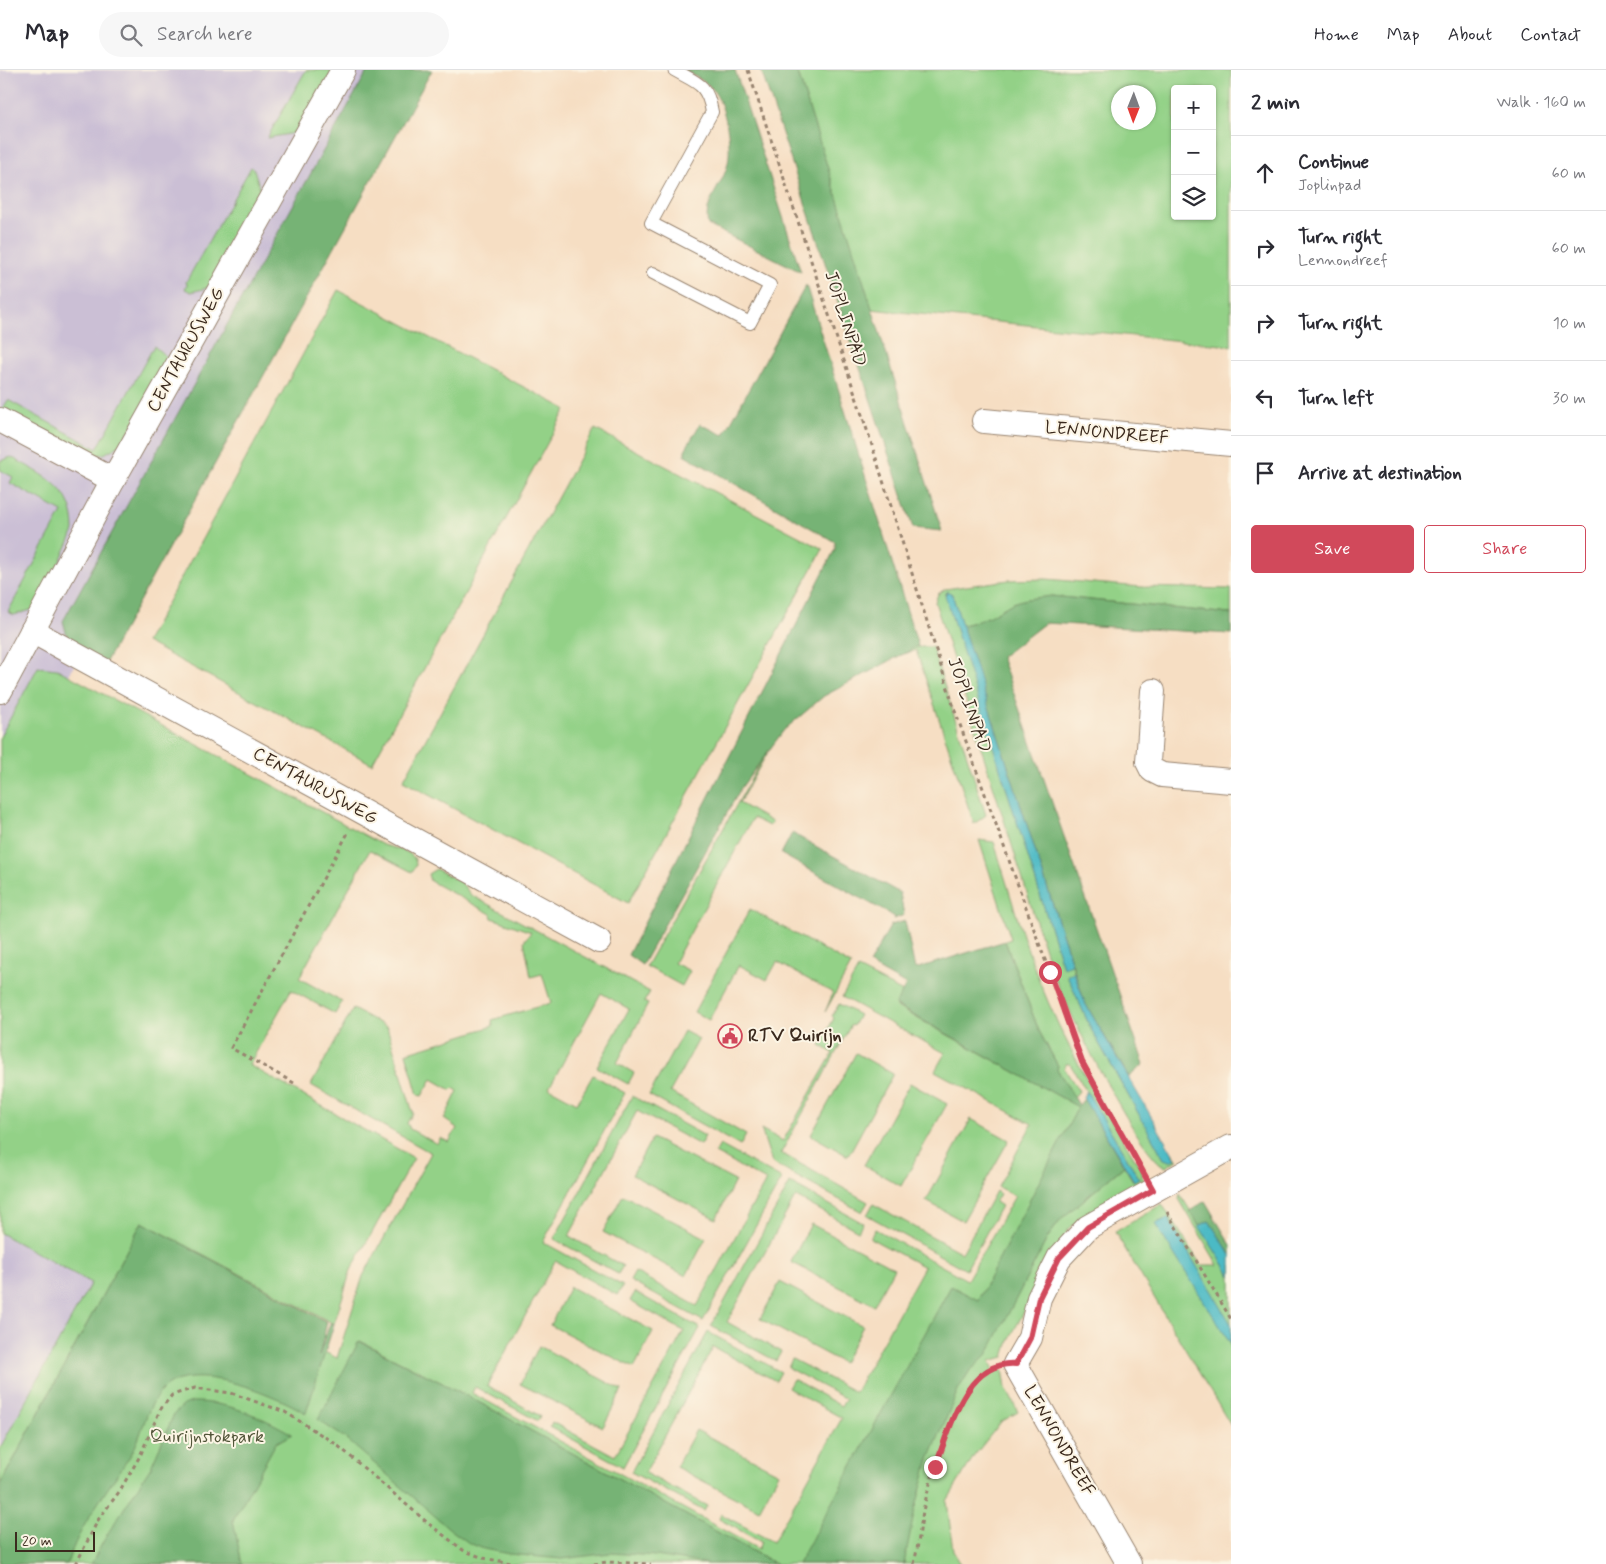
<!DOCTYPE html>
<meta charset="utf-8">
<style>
:root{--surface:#fff;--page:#f7f7f7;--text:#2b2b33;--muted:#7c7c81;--line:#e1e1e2;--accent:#d1495b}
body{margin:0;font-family:Mynerve,sans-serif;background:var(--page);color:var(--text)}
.controls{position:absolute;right:15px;top:15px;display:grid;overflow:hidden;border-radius:5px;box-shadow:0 1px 4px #0004}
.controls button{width:45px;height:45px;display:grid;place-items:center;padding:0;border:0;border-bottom:1px solid var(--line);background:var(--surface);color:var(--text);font:25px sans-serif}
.compass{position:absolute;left:1111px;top:15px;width:45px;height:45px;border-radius:50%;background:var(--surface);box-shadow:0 1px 4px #0004;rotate:181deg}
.scale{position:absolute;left:15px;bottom:12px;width:80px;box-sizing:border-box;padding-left:5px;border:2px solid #3b2a1e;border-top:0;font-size:14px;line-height:18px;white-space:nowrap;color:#3b2a1e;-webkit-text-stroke:4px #fcf5e5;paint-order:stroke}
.stop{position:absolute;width:15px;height:15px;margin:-11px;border:4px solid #d1495b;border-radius:50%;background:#fff}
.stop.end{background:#d1495b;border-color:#fff;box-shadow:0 1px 5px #0008}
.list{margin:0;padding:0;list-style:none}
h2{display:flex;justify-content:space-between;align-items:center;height:65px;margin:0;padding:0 20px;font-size:21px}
h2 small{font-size:16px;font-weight:400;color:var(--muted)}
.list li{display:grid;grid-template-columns:32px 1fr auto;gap:15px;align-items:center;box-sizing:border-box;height:75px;padding:0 20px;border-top:1px solid var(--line)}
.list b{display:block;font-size:19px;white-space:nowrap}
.list p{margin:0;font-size:16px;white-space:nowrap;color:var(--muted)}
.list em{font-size:16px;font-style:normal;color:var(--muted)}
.actions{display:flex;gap:10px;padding:15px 20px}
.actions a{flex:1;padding:11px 0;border:1px solid var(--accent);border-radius:5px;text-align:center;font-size:18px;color:var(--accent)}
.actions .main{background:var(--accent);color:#fff}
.icon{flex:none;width:28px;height:28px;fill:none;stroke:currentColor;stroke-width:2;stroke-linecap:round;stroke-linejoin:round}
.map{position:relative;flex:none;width:1231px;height:1494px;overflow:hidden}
header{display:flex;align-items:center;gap:30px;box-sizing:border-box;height:70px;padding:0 25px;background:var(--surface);border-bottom:1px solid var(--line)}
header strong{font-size:24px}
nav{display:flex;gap:28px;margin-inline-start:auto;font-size:18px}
.search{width:350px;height:45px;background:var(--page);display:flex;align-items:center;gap:12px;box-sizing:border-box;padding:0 18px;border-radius:28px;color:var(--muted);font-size:19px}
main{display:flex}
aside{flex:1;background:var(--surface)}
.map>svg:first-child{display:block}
.industrial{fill:#cbbfd5}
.green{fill:#93d187;stroke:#677e52;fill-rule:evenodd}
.forest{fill:#76b374;stroke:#586e49}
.water{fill:#4cbac5;stroke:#447272}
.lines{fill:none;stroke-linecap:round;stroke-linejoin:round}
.lane-casing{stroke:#988470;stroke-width:14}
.street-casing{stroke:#988470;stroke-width:26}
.path{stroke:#988470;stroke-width:3;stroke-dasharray:4 4;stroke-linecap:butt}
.lane{stroke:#fff;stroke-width:12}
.street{stroke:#fff;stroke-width:24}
.route{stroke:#d1495b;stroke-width:6}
.labels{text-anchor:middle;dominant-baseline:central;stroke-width:4;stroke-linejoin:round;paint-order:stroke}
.street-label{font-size:18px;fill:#3b2a1e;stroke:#fcf5e5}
.poi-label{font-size:18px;font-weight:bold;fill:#3b2a1e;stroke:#fcf5e5;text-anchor:start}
.park-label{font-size:18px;fill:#515438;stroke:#fcf5e5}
</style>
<header>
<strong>Map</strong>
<div class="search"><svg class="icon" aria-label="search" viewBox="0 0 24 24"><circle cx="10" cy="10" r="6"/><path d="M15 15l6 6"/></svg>Search here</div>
<nav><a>Home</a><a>Map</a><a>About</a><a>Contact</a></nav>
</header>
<main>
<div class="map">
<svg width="1231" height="1494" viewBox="0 0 1231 1494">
<rect width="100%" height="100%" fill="#fcf5e5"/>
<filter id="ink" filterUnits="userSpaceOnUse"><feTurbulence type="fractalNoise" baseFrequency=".02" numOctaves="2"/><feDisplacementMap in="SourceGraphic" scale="10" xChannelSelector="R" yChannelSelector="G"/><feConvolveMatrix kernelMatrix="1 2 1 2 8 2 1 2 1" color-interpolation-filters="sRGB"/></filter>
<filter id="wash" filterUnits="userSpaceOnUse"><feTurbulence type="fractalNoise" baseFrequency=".0096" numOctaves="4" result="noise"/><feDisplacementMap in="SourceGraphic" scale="20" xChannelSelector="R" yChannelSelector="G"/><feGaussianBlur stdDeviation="1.12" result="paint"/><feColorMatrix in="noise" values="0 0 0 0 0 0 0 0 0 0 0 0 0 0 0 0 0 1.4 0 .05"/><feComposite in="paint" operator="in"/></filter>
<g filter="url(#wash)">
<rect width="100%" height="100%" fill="#f6dec3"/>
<!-- industrial -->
<g class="industrial">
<polygon points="0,0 386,0 0,737"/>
<polygon points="0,1136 114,1194 0,1396"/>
</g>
<!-- green -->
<g class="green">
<polygon points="306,0 334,0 300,62 267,68"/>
<path d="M797,0H1231V276L871,239ZM1175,19H1212V146H1175ZM1148,22V52H1118V22Z"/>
<polygon points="251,97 254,99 263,129 215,216 191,222 185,219 187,214 186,212"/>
<polygon points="338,220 566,339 372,694 146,572"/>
<polygon points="154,276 170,290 121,375 104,384 87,387 2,340 8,330 97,379"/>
<polygon points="595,359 823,479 628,833 403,711"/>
<path d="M11,387C45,406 74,417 74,461L38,538L14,545L8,542L62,442L10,413L13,407L0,400V391Z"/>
<path d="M1046,509L1142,517L1231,519V544L1051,526L980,551L962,555L952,524L948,521L945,524L1063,897L1072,894L1074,902L1067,905L1091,959L1164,1089H1175L1173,1082L1178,1090L1166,1097C1141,1090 1064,932 1052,902L935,532L938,524L945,519L1009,510Z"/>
<polygon points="917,577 932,577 986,745 974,754 916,580 805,617 739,733 772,752 769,756 753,748 674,893 690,901 682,916 646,896 804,615"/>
<path d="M38,597L57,599L383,775C395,779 416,780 416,795L412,802L370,780L299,908L342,932L335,944L291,920L249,995L414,1088L351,1200L334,1254L142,1152L0,1415V1378L91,1213L0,1163V667Z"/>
<path d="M979,770L994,772C1011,826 1026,882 1049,934C1074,992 1109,1046 1142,1100L1143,1110L1081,1148L1068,1160L1010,1268L1004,1287L990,1291L994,1302L1003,1299L1006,1318L1018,1342L1001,1352L974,1386L947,1431L953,1481L961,1494H776L458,1321L360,1271L764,1494H0L151,1199L337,1288L363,1206L431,1083L311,1015L353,939L387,957L413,1043L407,1053L410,1059L437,1074L440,1068L449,1072L457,1058L444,1049L458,1021L453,1018L451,1020L432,1009L422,1026L418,1025L406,983L493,956L492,950L551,933L542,904L531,907L524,871L531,862L492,848L491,844L430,811L428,804L436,799L461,812L471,825L650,922L644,932L648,934L617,993L634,1003L628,1014L597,997L629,939L601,923L549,1018L577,1033L593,1005L625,1023L543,1172L623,1216L617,1225L555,1191L487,1316L540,1346L538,1351L475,1317L472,1323L758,1479L761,1472L719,1449L721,1444L773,1472L842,1348L788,1318L793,1309L841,1336L846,1329L788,1298L792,1289L855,1322L924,1197L870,1168L875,1159L967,1210L1015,1126L998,1117L1032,1054L935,1001L945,983L842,927L858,899L903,922L895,936L1079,1037L978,1231L951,1216L987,1283L1048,1167L1062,1148L1124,1096L1133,1111L1139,1108L1070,994H1066L1064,998L1079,1021L1074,1027L1057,999L1058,996L1039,961L1005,871L1011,869Z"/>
<polygon points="750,839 851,895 825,942 833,923 777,892 767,910 739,895 709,950 694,942"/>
<polygon points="839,934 859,945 853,956 851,955 781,1083 868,1132 862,1142 772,1093 761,1059 783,1071 833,983 820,975 834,948 832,946"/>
<polygon points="684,961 699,969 670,1022 746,1065 740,1076 649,1025"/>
<polygon points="856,983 893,1004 848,1086 811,1065"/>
<polygon points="910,1013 947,1034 901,1116 864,1095"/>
<polygon points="632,1026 705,1066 700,1075 637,1041 569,1166 623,1196 618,1204 554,1169"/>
<polygon points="971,1049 1009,1070 963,1151 926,1131"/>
<polygon points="652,1068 735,1111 716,1149 632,1105"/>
<polygon points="720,1075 782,1109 703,1251 630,1211 635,1202 697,1236 766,1111 715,1083"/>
<polygon points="790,1113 863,1153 858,1161 796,1127 794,1129 727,1252 781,1282 776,1291 711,1256"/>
<polygon points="996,1121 1000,1124 995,1132 1001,1136 966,1200 867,1145 873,1134 962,1183"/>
<path d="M1180,1124L1224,1195H1231V1356L1115,1162L1162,1134L1201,1195H1218L1179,1129ZM1168,1148L1196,1195L1155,1154Z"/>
<polygon points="623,1125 706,1168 686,1206 603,1162"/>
<polygon points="811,1154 894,1198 874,1235 791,1192"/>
<polygon points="780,1212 863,1256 843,1293 760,1249"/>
<polygon points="570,1217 653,1261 634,1298 550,1255"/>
<polygon points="635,1222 700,1258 623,1397 550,1357 552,1352 615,1386 616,1384 684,1261 630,1231"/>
<polygon points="708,1262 781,1302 776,1311 713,1277 712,1279 645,1403 707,1436 704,1441 631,1402"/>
<polygon points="539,1276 622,1320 603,1357 520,1314"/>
<polygon points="696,1360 779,1403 759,1440 676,1397"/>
</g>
<!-- forest -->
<g class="forest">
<polygon points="368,0 432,0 103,597 69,574 63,551"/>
<path d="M683,0H735L801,202L708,155C703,133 721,117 727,97C733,78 726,34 712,19C706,11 692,5 683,0Z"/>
<polygon points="761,0 797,0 942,461 913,458"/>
<polygon points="806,215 918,576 824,626 784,660 741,718 642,895 628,885 835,479 835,472 685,385 685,380 700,354 724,365"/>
<path d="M1051,526L1231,544V564L1045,553L1001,587L1144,994L1129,1007L1085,933L962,555C986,550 989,546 1009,535C1021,528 1038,528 1051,526Z"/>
<polygon points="792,763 900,823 904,845 894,849 895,847 781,784"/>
<polygon points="905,851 915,899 1005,871 1039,961 1058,996 1057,999 1079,1035 1084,1029 1124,1096 1062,1148 1048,1167 987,1285 969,1302 958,1320 928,1392 914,1444 904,1494 798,1494 951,1216 978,1230 1078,1037 895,935 906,915 869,894 891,855"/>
<polygon points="1205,1131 1231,1175 1231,1185 1209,1151 1199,1156 1190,1141"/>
<path d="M142,1152L327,1252L319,1286L330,1253L334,1254L306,1343C276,1325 190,1288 161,1321C144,1340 143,1366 130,1386C107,1421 80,1454 67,1494H0V1415Z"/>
<polygon points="359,1271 458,1321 776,1494 708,1494 656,1486 610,1483 562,1489 509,1484 484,1479 469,1473 451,1460 345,1368 318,1350"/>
<path d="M192,1332C226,1331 263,1347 292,1364L276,1373L233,1450L242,1494H91L108,1463L151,1397L174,1344L184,1335Z"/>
</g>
<!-- water -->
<g class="water">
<polygon points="948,521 952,524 1072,894 1063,897 945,525"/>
<polygon points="1074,902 1085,933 1176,1089 1170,1091 1164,1089 1091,959 1067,905"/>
<polygon points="1086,1020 1139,1108 1134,1111 1083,1028"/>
<polygon points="1168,1148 1231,1254 1231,1274 1155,1154"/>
<polygon points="1209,1151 1231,1185 1231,1206 1199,1156"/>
</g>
</g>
<g filter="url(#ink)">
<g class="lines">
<!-- lane casing -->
<g class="lane-casing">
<path id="lane" d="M653,203L750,253L770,215L651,153L712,42C707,13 697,13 674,0"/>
</g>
<!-- street casing -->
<g class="street-casing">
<g id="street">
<polyline points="0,350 113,410"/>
<polyline points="984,351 1231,374"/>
<polyline points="32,561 599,871"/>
<polyline points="0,621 113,410 343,0"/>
<polyline points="1153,621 1148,692 1152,700 1162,705 1231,711"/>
<polyline points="1129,1494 1015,1294 1030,1268 1039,1228 1059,1188 1088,1157 1231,1077"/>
</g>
</g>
<!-- path -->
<g class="path">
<polyline points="748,0 870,369 955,641 1082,992 1141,1098"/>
<polyline points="294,1013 231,978 348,763"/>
<polyline points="1167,1142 1231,1249"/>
<polyline points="76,1494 98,1450 119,1422 140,1386 160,1340 172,1325 195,1318 231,1323 285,1342 336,1374 429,1454 463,1480 483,1488 516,1494"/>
<polyline points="594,1494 607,1492 651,1494"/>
<path d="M914,1494C918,1477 920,1459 923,1441C930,1408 959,1312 991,1298"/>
</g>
<!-- lane -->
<use href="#lane" class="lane"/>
<!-- street -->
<use href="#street" class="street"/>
</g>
</g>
<g class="lines" filter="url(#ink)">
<!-- route -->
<path class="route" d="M935,1397C950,1360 965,1290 1016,1294L1030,1268L1039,1228L1059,1188L1088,1157L1153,1120L1082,992L1050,902"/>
</g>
<!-- icons -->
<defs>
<g id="civic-ring" transform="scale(1.25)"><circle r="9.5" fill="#fcf5e5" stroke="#d1495b" stroke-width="1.5"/><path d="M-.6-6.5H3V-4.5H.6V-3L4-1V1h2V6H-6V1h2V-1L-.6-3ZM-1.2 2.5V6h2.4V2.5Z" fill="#d1495b"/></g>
</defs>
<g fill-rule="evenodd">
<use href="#civic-ring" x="730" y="966"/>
</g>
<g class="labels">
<!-- street labels -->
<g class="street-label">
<text transform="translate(845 249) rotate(72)">JOPLINPAD</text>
<text transform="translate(186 280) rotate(-61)">CENTAURUSWEG</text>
<text transform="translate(1107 363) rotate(5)">LENNONDREEF</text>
<text transform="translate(969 635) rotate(71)">JOPLINPAD</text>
<text transform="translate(315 716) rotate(29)">CENTAURUSWEG</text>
<text transform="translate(1059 1371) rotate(60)">LENNONDREEF</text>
</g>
<!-- poi labels -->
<g class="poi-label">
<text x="748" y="966">RTV Quirijn</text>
</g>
<!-- park labels -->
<g class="park-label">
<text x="207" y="1367">Quirijnstokpark</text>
</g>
</g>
</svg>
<div class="controls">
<button>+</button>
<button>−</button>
<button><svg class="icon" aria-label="layers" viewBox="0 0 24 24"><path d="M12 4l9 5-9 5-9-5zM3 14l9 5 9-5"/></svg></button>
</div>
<svg class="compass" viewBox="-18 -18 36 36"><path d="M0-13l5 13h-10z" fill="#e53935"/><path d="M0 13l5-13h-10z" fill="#7c7c81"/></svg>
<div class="scale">20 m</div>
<div class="stop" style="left:1050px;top:902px"></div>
<div class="stop end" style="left:935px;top:1397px"></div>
</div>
<aside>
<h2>2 min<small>Walk · 160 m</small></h2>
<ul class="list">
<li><svg class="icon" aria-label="ahead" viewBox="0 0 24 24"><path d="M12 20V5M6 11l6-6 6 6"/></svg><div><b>Continue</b><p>Joplinpad</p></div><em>60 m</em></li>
<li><svg class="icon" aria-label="right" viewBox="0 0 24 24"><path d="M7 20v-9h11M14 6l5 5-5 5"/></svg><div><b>Turn right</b><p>Lennondreef</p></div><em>60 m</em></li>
<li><svg class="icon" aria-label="right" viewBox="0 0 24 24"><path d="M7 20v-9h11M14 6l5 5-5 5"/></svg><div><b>Turn right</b></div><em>10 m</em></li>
<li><svg class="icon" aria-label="left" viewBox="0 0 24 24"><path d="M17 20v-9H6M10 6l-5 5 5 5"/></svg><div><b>Turn left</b></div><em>30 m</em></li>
<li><svg class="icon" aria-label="arrive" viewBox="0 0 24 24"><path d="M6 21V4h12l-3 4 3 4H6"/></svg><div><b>Arrive at destination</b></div></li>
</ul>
<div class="actions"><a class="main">Save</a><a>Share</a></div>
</aside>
</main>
